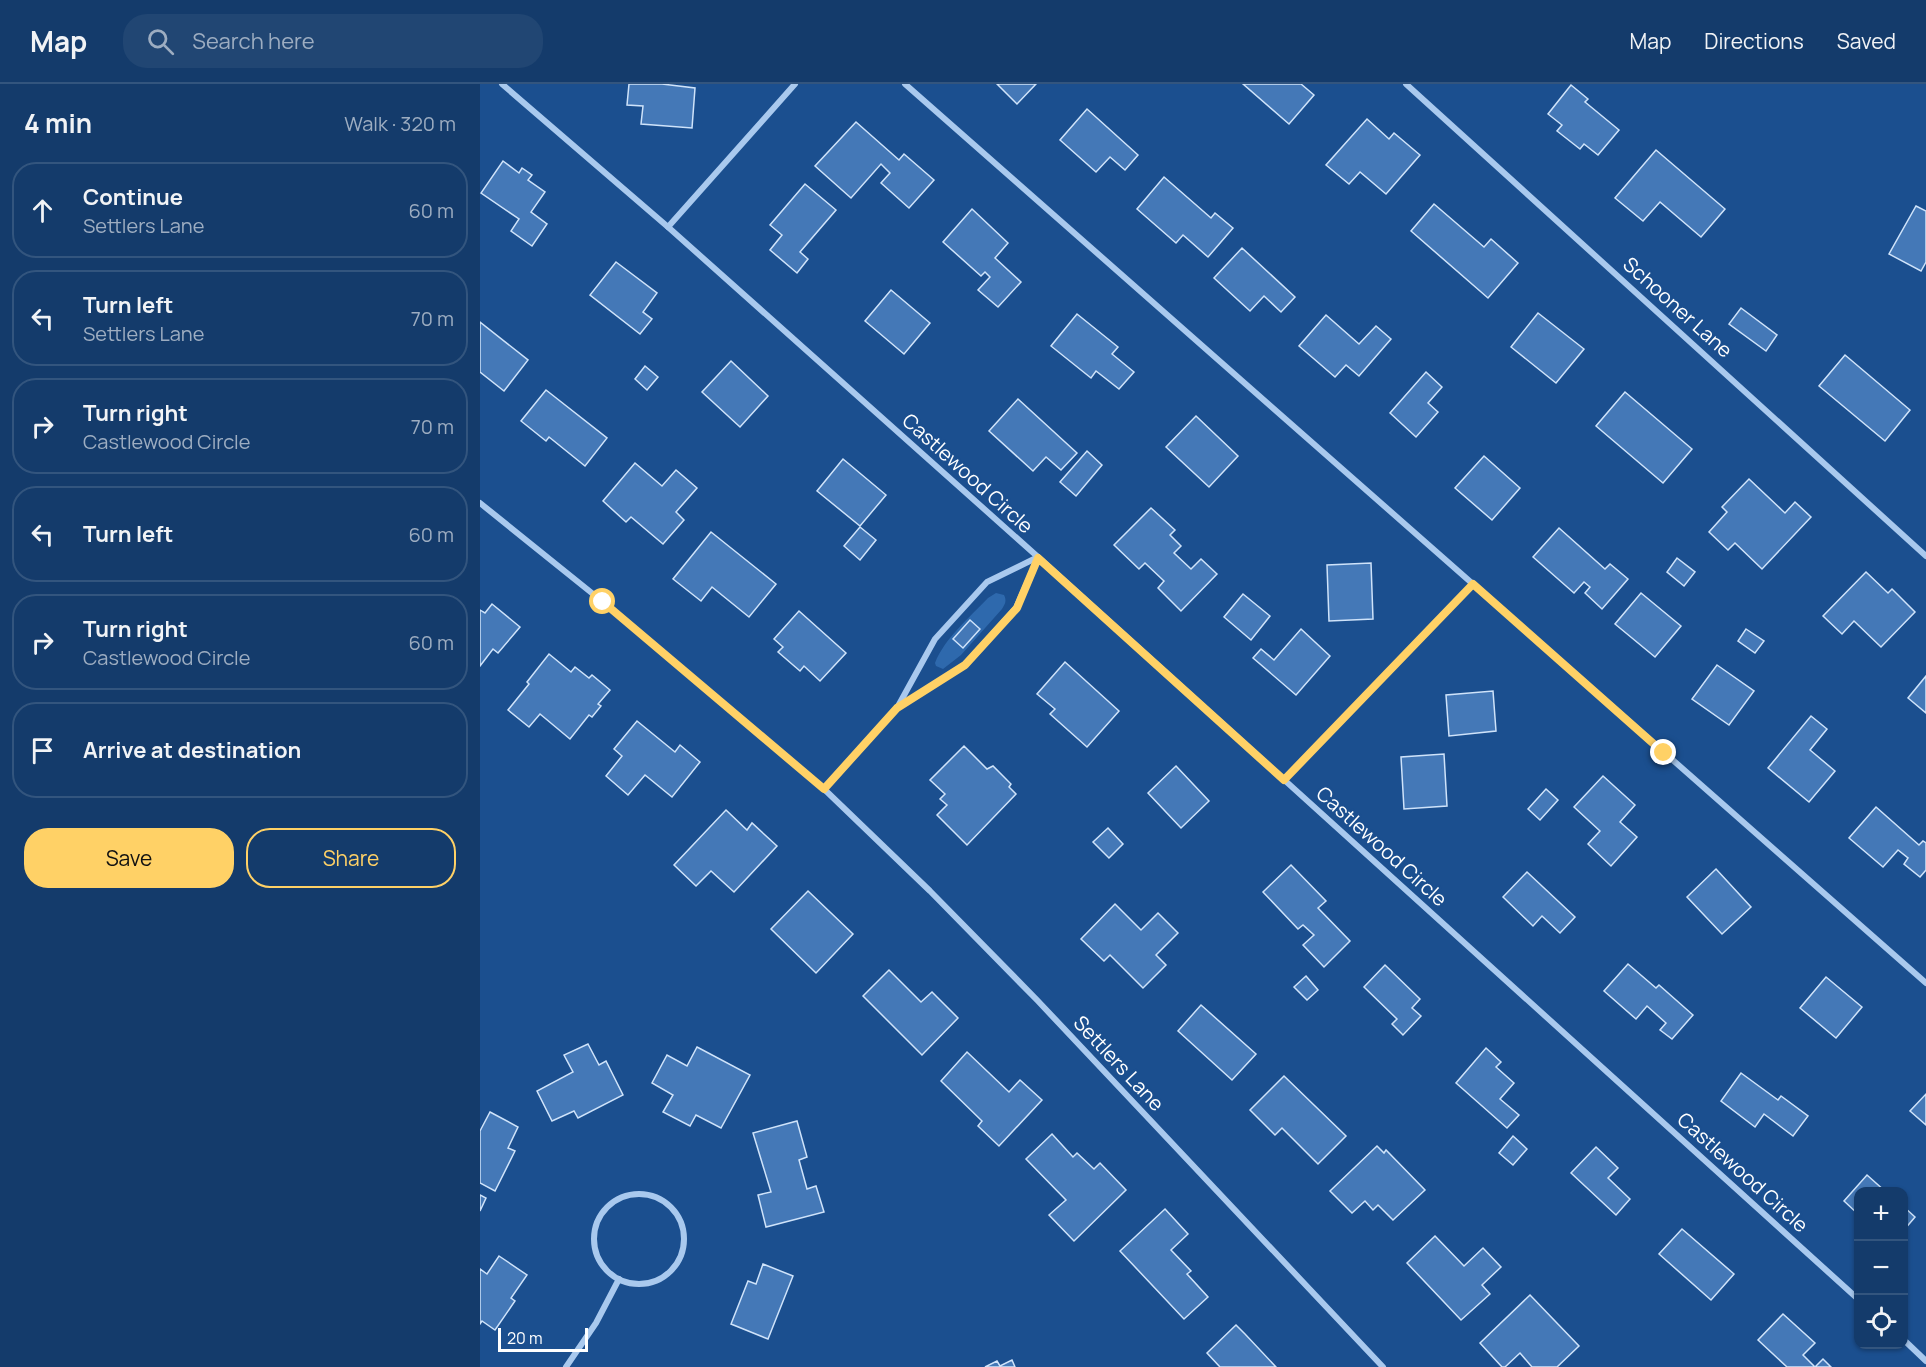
<!DOCTYPE html>
<meta charset="utf-8">
<style>
:root{--surface:#143b6b;--page:#214673;--text:#f1f3f6;--muted:#9dadc1;--line:#33557e;--accent:#ffd166}
body{margin:0;font-family:Manrope,sans-serif;background:var(--page);color:var(--text)}
.controls{position:absolute;right:18px;bottom:18px;display:grid;overflow:hidden;border-radius:12px;box-shadow:0 2px 4px #0004}
.controls button{width:54px;height:54px;display:grid;place-items:center;padding:0;border:0;border-bottom:2px solid var(--line);background:var(--surface);color:var(--text);font:30px sans-serif}
.scale{position:absolute;left:18px;bottom:15px;width:90px;box-sizing:border-box;padding-left:6px;border:3px solid #fff;border-top:0;font-size:16px;line-height:21px;white-space:nowrap;color:#fff;-webkit-text-stroke:4px #1b4f8f;paint-order:stroke}
.stop{position:absolute;width:18px;height:18px;margin:-14px;border:4px solid #ffd166;border-radius:50%;background:#fff}
.stop.end{background:#ffd166;border-color:#fff;box-shadow:0 2px 6px #0008}
.list{margin:0;padding:0;list-style:none}
h2{display:flex;justify-content:space-between;align-items:center;height:78px;margin:0;padding:0 24px;font-size:26px}
h2 small{font-size:20px;font-weight:400;color:var(--muted)}
.list li{display:grid;grid-template-columns:39px 1fr auto;gap:18px;align-items:center;box-sizing:border-box;height:96px;margin:0 12px 12px;padding:0 12px;border:2px solid var(--line);border-radius:24px}
.list b{display:block;font-size:22px;white-space:nowrap}
.list p{margin:0;font-size:20px;white-space:nowrap;color:var(--muted)}
.list em{font-size:20px;font-style:normal;color:var(--muted)}
.actions{display:flex;gap:12px;padding:18px 24px}
.actions a{flex:1;padding:14px 0;border:2px solid var(--accent);border-radius:24px;text-align:center;font-size:21px;color:var(--accent)}
.actions .main{background:var(--accent);color:#111}
.icon{flex:none;width:33px;height:33px;fill:none;stroke:currentColor;stroke-width:2;stroke-linecap:round;stroke-linejoin:round}
.map{position:relative;flex:none;width:1446px;height:1283px;overflow:hidden}
header{display:flex;align-items:center;gap:36px;box-sizing:border-box;height:84px;padding:0 30px;background:var(--surface);border-bottom:2px solid var(--line)}
header strong{font-size:28px}
nav{display:flex;gap:33px;margin-inline-start:auto;font-size:21px}
.search{width:420px;height:54px;background:var(--page);display:flex;align-items:center;gap:15px;box-sizing:border-box;padding:0 21px;border-radius:24px;color:var(--muted);font-size:22px}
main{display:flex}
aside{flex:1;background:var(--surface)}
.map>svg:first-child{display:block}
.green{fill:#2e69ad}
.building{fill:#4478b7;stroke:#cfe3fa;stroke-width:1.5}
.lines{fill:none;stroke-linecap:round;stroke-linejoin:round}
.street{stroke:#a9c9ee;stroke-width:6}
.route{stroke:#ffd166;stroke-width:8}
.labels{text-anchor:middle;dominant-baseline:central;stroke-width:4.5;stroke-linejoin:round;paint-order:stroke}
.street-label{font-size:20px;fill:#fff;stroke:#1b4f8f}
</style>
<header>
<strong>Map</strong>
<div class="search"><svg class="icon" aria-label="search" viewBox="0 0 24 24"><circle cx="10" cy="10" r="6"/><path d="M15 15l6 6"/></svg>Search here</div>
<nav><a>Map</a><a>Directions</a><a>Saved</a></nav>
</header>
<main>
<aside>
<h2>4 min<small>Walk · 320 m</small></h2>
<ul class="list">
<li><svg class="icon" aria-label="ahead" viewBox="0 0 24 24"><path d="M12 20V5M6 11l6-6 6 6"/></svg><div><b>Continue</b><p>Settlers Lane</p></div><em>60 m</em></li>
<li><svg class="icon" aria-label="left" viewBox="0 0 24 24"><path d="M17 20v-9H6M10 6l-5 5 5 5"/></svg><div><b>Turn left</b><p>Settlers Lane</p></div><em>70 m</em></li>
<li><svg class="icon" aria-label="right" viewBox="0 0 24 24"><path d="M7 20v-9h11M14 6l5 5-5 5"/></svg><div><b>Turn right</b><p>Castlewood Circle</p></div><em>70 m</em></li>
<li><svg class="icon" aria-label="left" viewBox="0 0 24 24"><path d="M17 20v-9H6M10 6l-5 5 5 5"/></svg><div><b>Turn left</b></div><em>60 m</em></li>
<li><svg class="icon" aria-label="right" viewBox="0 0 24 24"><path d="M7 20v-9h11M14 6l5 5-5 5"/></svg><div><b>Turn right</b><p>Castlewood Circle</p></div><em>60 m</em></li>
<li><svg class="icon" aria-label="arrive" viewBox="0 0 24 24"><path d="M6 21V4h12l-3 4 3 4H6"/></svg><div><b>Arrive at destination</b></div></li>
</ul>
<div class="actions"><a class="main">Save</a><a>Share</a></div>
</aside>
<div class="map">
<svg width="1446" height="1283" viewBox="0 0 1446 1283">
<rect width="100%" height="100%" fill="#1b4f8f"/>
<!-- green -->
<path class="green" d="M516,509L524,511C527,517 525,520 522,525L481,571L463,585L456,582L455,579C465,554 489,534 508,514Z"/>
<!-- building -->
<g class="building">
<polygon points="149,0 182,0 215,4 212,44 161,40 163,22 147,21"/>
<polygon points="517,0 556,0 537,20"/>
<polygon points="763,0 821,0 834,11 809,40"/>
<polygon points="1091,1 1108,15 1105,18 1139,46 1118,71 1104,60 1100,65 1077,47 1082,41 1068,30"/>
<polygon points="607,25 658,71 645,86 630,73 616,88 580,56"/>
<polygon points="887,35 909,55 914,49 940,71 906,110 880,88 869,100 846,81"/>
<polygon points="376,38 419,76 424,70 454,96 429,124 401,99 410,89 401,80 371,114 335,82"/>
<polygon points="1176,66 1245,125 1221,153 1180,118 1163,137 1135,114"/>
<polygon points="23,77 39,89 42,84 52,91 48,96 65,108 51,128 67,140 52,162 31,147 39,135 1,109"/>
<polygon points="684,93 731,134 735,129 753,144 728,173 703,151 696,159 657,125"/>
<polygon points="325,100 356,126 320,168 328,175 317,189 290,166 302,151 290,141"/>
<polygon points="954,120 1004,163 1011,155 1038,179 1008,214 931,147"/>
<polygon points="1436,122 1446,127 1446,178 1441,187 1409,170"/>
<polygon points="492,125 528,159 515,174 541,198 518,223 498,206 510,193 505,188 501,192 463,158"/>
<polygon points="762,164 815,213 801,228 784,212 770,227 734,194"/>
<polygon points="136,178 177,209 163,228 172,235 160,250 110,211"/>
<polygon points="411,206 450,239 424,270 385,237"/>
<polygon points="1261,224 1297,251 1286,267 1249,240"/>
<polygon points="1058,229 1104,265 1076,299 1031,263"/>
<polygon points="597,230 638,263 632,270 654,288 639,305 616,287 611,294 571,262"/>
<polygon points="846,231 879,260 896,242 911,255 879,292 866,281 855,293 819,262"/>
<polygon points="0,238 48,276 24,307 0,288"/>
<polygon points="1365,271 1430,326 1405,357 1339,302"/>
<polygon points="251,277 288,312 260,343 222,308"/>
<polygon points="165,282 178,293 167,306 155,295"/>
<polygon points="946,288 962,303 948,319 958,328 936,353 910,329"/>
<polygon points="66,306 127,354 105,382 69,353 66,357 41,337"/>
<polygon points="1145,308 1212,365 1183,399 1116,342"/>
<polygon points="538,315 597,369 581,386 566,373 553,387 509,347"/>
<polygon points="716,332 758,372 729,403 686,363"/>
<polygon points="607,367 622,381 596,412 580,398"/>
<polygon points="1004,372 1040,404 1012,436 975,404"/>
<polygon points="363,375 406,411 380,442 337,407"/>
<polygon points="155,379 182,402 196,386 217,404 196,428 204,436 183,460 151,433 146,438 123,417"/>
<polygon points="1269,395 1305,429 1315,418 1331,433 1282,485 1255,459 1248,466 1229,448 1247,428 1242,423"/>
<polygon points="671,424 695,446 690,451 701,462 694,469 711,485 721,475 737,490 701,527 678,504 684,497 665,479 659,485 634,461"/>
<polygon points="380,443 396,456 380,476 364,462"/>
<polygon points="1079,444 1125,485 1130,480 1148,495 1122,525 1105,509 1110,503 1104,498 1094,509 1053,473"/>
<polygon points="231,448 296,500 269,533 232,503 221,517 193,495"/>
<polygon points="1197,474 1215,488 1204,502 1187,488"/>
<polygon points="891,479 893,535 849,537 847,481"/>
<polygon points="1386,488 1408,509 1412,505 1435,528 1401,563 1374,537 1362,550 1343,532"/>
<polygon points="1161,509 1201,542 1175,573 1135,540"/>
<polygon points="763,510 790,532 771,556 744,533"/>
<polygon points="12,520 40,543 18,569 13,565 0,582 0,526 5,529"/>
<polygon points="319,527 366,569 340,597 324,582 320,587 298,568 303,563 294,555"/>
<polygon points="490,536 500,545 483,564 473,555"/>
<polygon points="821,545 850,572 816,611 773,574 781,565 794,576"/>
<polygon points="1266,545 1284,557 1275,569 1258,557"/>
<polygon points="69,570 91,588 95,583 109,594 112,591 130,606 118,620 121,622 112,633 109,631 90,655 60,630 49,643 28,626 49,600 47,598"/>
<polygon points="585,578 639,627 607,663 570,630 575,625 557,610"/>
<polygon points="1237,581 1274,607 1249,641 1212,615"/>
<polygon points="1446,592 1446,629 1428,614"/>
<polygon points="1013,607 1016,647 969,652 966,611"/>
<polygon points="1331,632 1347,645 1330,666 1355,687 1329,718 1288,684"/>
<polygon points="157,637 195,668 200,661 220,678 192,713 165,691 148,711 126,692 142,672 134,665"/>
<polygon points="484,662 507,685 513,682 531,700 529,703 536,710 487,761 457,731 467,721 460,715 465,710 450,696"/>
<polygon points="964,670 967,722 924,725 921,673"/>
<polygon points="696,682 729,717 701,744 668,709"/>
<polygon points="1123,692 1155,721 1140,738 1157,753 1131,782 1108,760 1120,747 1094,723"/>
<polygon points="1066,705 1078,716 1060,736 1048,725"/>
<polygon points="1396,723 1439,761 1443,757 1446,759 1446,786 1440,793 1424,780 1428,774 1418,766 1403,783 1369,754"/>
<polygon points="246,726 267,746 272,739 297,762 254,808 231,787 216,802 194,781"/>
<polygon points="628,744 643,760 629,774 613,758"/>
<polygon points="811,781 846,817 838,824 870,857 844,883 823,861 834,851 823,841 818,845 783,808"/>
<polygon points="1236,785 1271,823 1242,850 1207,813"/>
<polygon points="1047,788 1095,833 1080,849 1062,832 1053,842 1023,813"/>
<polygon points="328,807 373,850 336,889 291,845"/>
<polygon points="635,820 661,846 678,829 698,849 676,871 686,881 663,904 630,871 624,877 601,855"/>
<polygon points="1148,880 1176,904 1179,901 1213,931 1192,955 1180,946 1186,939 1167,922 1156,935 1124,907"/>
<polygon points="905,881 940,915 932,924 941,932 923,951 912,940 917,935 884,903"/>
<polygon points="409,886 441,918 452,908 478,934 442,971 383,912"/>
<polygon points="826,892 838,906 827,916 814,903"/>
<polygon points="1346,893 1382,923 1356,954 1320,924"/>
<polygon points="721,921 776,970 752,996 698,947"/>
<polygon points="108,960 119,981 126,977 143,1011 98,1034 94,1027 72,1037 57,1007 93,988 84,971"/>
<polygon points="217,963 270,991 241,1044 216,1031 210,1042 183,1028 193,1011 172,999 187,971 207,982"/>
<polygon points="1006,964 1021,978 1016,983 1034,999 1020,1015 1039,1031 1027,1044 976,999"/>
<polygon points="487,968 529,1008 540,996 562,1016 519,1062 498,1042 502,1037 461,997"/>
<polygon points="1261,989 1298,1016 1301,1012 1328,1032 1313,1052 1284,1030 1275,1043 1241,1017"/>
<polygon points="804,992 866,1052 838,1080 802,1044 795,1051 770,1026"/>
<polygon points="1446,1010 1446,1041 1430,1027"/>
<polygon points="10,1028 38,1043 28,1064 35,1067 15,1107 0,1099 0,1047"/>
<polygon points="317,1037 327,1073 319,1076 327,1105 336,1102 344,1128 286,1143 278,1111 291,1108 273,1049"/>
<polygon points="572,1050 593,1073 597,1069 614,1085 620,1079 646,1106 594,1157 569,1131 586,1116 546,1075"/>
<polygon points="1033,1052 1047,1065 1033,1081 1019,1069"/>
<polygon points="897,1062 904,1069 906,1066 945,1106 913,1136 898,1121 893,1126 885,1117 872,1129 850,1107"/>
<polygon points="1116,1063 1138,1084 1128,1094 1150,1115 1136,1131 1091,1089"/>
<polygon points="1387,1091 1406,1108 1378,1108 1378,1130 1364,1117"/>
<polygon points="0,1111 6,1114 0,1127"/>
<polygon points="1424,1123 1435,1133 1424,1146"/>
<polygon points="685,1125 708,1150 691,1166 711,1187 707,1190 728,1213 704,1235 640,1167"/>
<polygon points="1202,1145 1254,1190 1231,1216 1179,1170"/>
<polygon points="955,1152 984,1182 1003,1164 1021,1183 1002,1201 1010,1210 981,1236 927,1179"/>
<polygon points="19,1172 47,1191 31,1214 35,1217 15,1246 2,1237 0,1240 0,1185 7,1190"/>
<polygon points="283,1180 313,1192 288,1255 251,1240 268,1197 276,1200"/>
<polygon points="1050,1211 1099,1262 1077,1283 1052,1283 1040,1269 1025,1283 1022,1283 1000,1259"/>
<polygon points="1303,1230 1335,1259 1323,1271 1335,1283 1343,1275 1351,1283 1307,1283 1278,1256"/>
<polygon points="756,1241 765,1250 796,1283 740,1283 727,1269"/>
<polygon points="532,1276 535,1283 505,1283 517,1277 520,1282"/>
</g>
<g class="lines">
<!-- street -->
<g class="street">
<polyline points="22,0 188,143 558,473 1378,1215"/>
<polyline points="425,0 1446,899"/>
<polyline points="926,0 1446,472"/>
<polyline points="188,143 315,0"/>
<polyline points="0,419 123,518 344,705 450,807 557,916 903,1283"/>
<polyline points="417,624 485,581 536,524 558,474"/>
<polyline points="804,696 993,500"/>
<polyline points="344,705 417,624 455,555 507,498 558,473"/>
<circle cx="159" cy="1155" r="45"/>
<polyline points="1424,1256 1446,1277"/>
<polyline points="86,1283 116,1239 139,1195"/>
</g>
</g>
<g class="lines">
<!-- route -->
<polyline class="route" points="123,518 344,705 417,624 485,581 537,524 558,474 804,696 993,500 1184,669"/>
</g>
<g class="labels">
<!-- street labels -->
<g class="street-label">
<text transform="translate(1198 223) rotate(42)">Schooner Lane</text>
<text transform="translate(488 389) rotate(42)">Castlewood Circle</text>
<text transform="translate(902 762) rotate(42)">Castlewood Circle</text>
<text transform="translate(639 979) rotate(47)">Settlers Lane</text>
<text transform="translate(1263 1088) rotate(42)">Castlewood Circle</text>
</g>
</g>
</svg>
<div class="controls">
<button>+</button>
<button>−</button>
<button><svg class="icon" aria-label="locate" viewBox="0 0 24 24"><circle cx="12" cy="12" r="6"/><path d="M12 2v4M12 18v4M2 12h4M18 12h4"/></svg></button>
</div>
<div class="scale">20 m</div>
<div class="stop" style="left:123px;top:518px"></div>
<div class="stop end" style="left:1184px;top:669px"></div>
</div>
</main>
